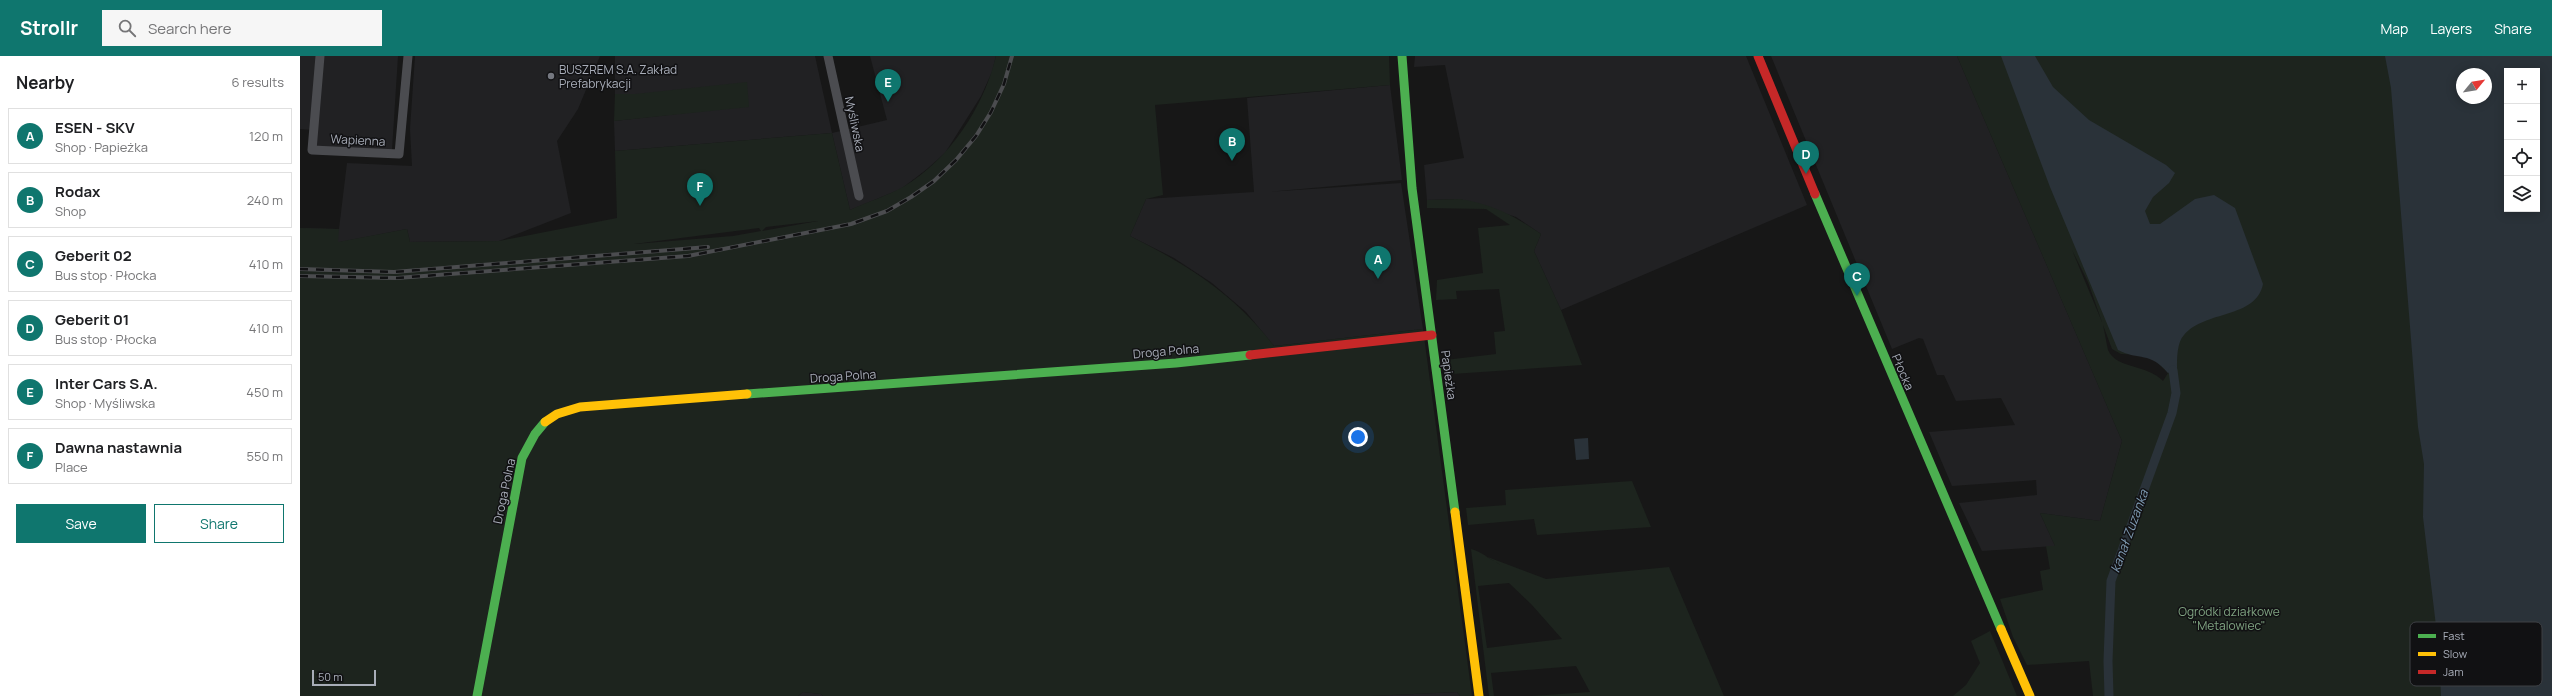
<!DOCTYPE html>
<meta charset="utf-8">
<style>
:root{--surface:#fff;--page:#f6f6f6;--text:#202124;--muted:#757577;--line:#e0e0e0;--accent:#0f766e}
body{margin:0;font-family:Manrope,sans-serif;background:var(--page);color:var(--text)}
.controls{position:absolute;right:12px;top:12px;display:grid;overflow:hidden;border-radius:0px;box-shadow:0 2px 10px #0003}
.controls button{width:36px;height:36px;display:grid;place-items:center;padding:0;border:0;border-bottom:1px solid var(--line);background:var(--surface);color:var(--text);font:20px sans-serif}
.compass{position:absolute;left:2156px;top:12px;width:36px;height:36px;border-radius:50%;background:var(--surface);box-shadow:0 2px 10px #0003;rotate:60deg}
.scale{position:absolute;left:12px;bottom:10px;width:64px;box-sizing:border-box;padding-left:4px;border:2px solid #a8adb8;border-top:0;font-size:11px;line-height:14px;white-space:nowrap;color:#a8adb8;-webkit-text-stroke:3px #111113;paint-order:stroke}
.you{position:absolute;left:1058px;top:381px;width:14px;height:14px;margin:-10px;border:3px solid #fff;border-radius:50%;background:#1a73e8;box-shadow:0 0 0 6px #1a73e833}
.badge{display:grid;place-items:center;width:26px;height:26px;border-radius:50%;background:var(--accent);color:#fff;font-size:13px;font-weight:700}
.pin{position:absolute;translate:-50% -33px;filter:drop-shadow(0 1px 2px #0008)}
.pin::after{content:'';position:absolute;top:21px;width:14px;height:12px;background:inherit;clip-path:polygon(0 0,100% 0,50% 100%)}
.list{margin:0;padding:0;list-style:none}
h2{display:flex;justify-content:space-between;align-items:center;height:52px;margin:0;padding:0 16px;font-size:17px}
h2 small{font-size:13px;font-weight:400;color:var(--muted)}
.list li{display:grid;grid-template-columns:26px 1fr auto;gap:12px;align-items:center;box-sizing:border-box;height:56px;margin:0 8px 8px;padding:0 8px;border:1px solid var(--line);border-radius:0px}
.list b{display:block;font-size:15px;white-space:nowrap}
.list p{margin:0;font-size:13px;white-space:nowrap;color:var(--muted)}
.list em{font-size:13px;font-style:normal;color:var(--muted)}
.actions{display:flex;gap:8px;padding:12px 16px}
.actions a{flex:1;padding:9px 0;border:1px solid var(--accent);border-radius:0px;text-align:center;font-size:14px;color:var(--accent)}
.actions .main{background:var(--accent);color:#fff}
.icon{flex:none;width:22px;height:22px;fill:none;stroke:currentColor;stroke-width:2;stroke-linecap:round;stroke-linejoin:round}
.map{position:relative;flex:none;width:2252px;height:640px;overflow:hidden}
header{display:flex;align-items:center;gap:24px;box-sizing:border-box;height:56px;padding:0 20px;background:var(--accent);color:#fff}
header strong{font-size:19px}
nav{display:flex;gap:22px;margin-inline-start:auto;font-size:14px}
.search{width:280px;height:36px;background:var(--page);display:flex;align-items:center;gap:10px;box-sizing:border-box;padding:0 14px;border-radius:0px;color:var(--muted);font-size:15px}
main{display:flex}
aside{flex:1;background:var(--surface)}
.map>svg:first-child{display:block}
.built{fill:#212123}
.green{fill:#1d241e;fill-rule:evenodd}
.water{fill:#2a3239;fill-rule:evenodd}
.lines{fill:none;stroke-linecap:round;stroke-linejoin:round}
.canal{stroke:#2a3239;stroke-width:9}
.street{stroke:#4b4c50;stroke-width:9}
.fast{stroke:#4caf50;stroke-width:9}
.slow{stroke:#ffc107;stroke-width:9}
.jam{stroke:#c62828;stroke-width:9}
.rail-casing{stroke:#4b4c4f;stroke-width:4}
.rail{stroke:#111113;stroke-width:2.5;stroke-dasharray:8;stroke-linecap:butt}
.poi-dot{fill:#757880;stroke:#111113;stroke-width:1.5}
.labels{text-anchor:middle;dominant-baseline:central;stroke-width:3;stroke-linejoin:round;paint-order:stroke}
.poi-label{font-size:12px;fill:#a8adb8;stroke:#111113;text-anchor:start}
.street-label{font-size:12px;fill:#a8adb8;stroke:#111113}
.park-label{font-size:12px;fill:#7fa381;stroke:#111113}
.water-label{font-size:13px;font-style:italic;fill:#7f9bb3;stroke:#111113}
.key{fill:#111113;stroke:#3e4045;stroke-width:1}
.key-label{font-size:11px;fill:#a8adb8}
</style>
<header>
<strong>Strollr</strong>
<div class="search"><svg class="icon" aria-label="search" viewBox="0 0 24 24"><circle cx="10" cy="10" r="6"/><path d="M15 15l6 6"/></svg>Search here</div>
<nav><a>Map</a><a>Layers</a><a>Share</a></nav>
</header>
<main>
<aside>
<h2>Nearby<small>6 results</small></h2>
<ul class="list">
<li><span class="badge">A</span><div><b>ESEN - SKV</b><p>Shop · Papieżka</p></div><em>120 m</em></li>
<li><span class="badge">B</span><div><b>Rodax</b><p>Shop</p></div><em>240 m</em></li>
<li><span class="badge">C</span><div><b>Geberit 02</b><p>Bus stop · Płocka</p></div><em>410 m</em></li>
<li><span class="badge">D</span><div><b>Geberit 01</b><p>Bus stop · Płocka</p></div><em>410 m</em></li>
<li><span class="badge">E</span><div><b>Inter Cars S.A.</b><p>Shop · Myśliwska</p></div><em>450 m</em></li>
<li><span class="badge">F</span><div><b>Dawna nastawnia</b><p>Place</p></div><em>550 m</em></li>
</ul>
<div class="actions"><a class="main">Save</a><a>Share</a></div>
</aside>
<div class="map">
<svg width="2252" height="640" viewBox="0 0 2252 640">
<rect width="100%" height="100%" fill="#171717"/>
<!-- built -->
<g class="built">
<polygon points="0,0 19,0 13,74 0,73"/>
<polygon points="24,0 98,0 92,94 15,91"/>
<polygon points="115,0 300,0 278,53 257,85 271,157 199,185 110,186 107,173 40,186 165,234 0,172 39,173 47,107 112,110 110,73"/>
<polygon points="315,0 515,0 532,77 587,64 570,0 696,0 692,16 681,40 645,97 627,113 601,133 550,154 532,77 315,95 314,65 449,50 315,38"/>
<polygon points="1115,0 1446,0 1507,149 1261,254 1234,195 1241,178 1216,161 1160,143 1127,144 1124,109 1164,102 1145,9 1114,11"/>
<polygon points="1471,0 1657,0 1822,385 1800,465 1740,457 1755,490 1682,495 1659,447 1737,439 1736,424 1652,430 1629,376 1715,369 1701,342 1656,345 1644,319 1637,319 1623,283 1619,282 1592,293"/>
<polygon points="1090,29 1102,124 966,136 1101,127 1123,273 974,290 946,256 912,227 874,202 830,180 846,143 954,136 947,42"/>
<polygon points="503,636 521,638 523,640 498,640"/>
<polygon points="1157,636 1160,640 1071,640"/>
</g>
<!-- green -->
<g class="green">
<path d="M696,0H1089L1090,29L855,49L863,139L846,143L830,180C888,209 934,238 974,290L1123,273L1172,640H1160L1157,636L1071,640H523L521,638L503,636L498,640H0V172L39,173L38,186L107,173L110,186L199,185L317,162L315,95L532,77L550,154C567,146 587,140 603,131C649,104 684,51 696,0ZM518,165L462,175L466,171ZM459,172L461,175L433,180L334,188Z"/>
<path d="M1657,0H2252V640H1793L1789,605L1727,609L1713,581L1700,543L1743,534L1740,515L1750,513L1746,490H1755L1740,457L1800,465L1822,385ZM2207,15H2237V153H2207ZM2162,18H2186V42H2162ZM1772,194L1788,226L1802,266ZM1803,269L1812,293L1821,298L1844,299L1855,304L1868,317L1863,325C1847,308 1816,313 1808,294C1806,286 1805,277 1803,269Z"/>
<polygon points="447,26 449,51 314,65 315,38 335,38"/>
<path d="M1160,143C1193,148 1214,160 1241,178L1234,195L1261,254L1282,309L1152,318L1145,304L1196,298L1194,276L1205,275L1199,233L1156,235L1157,243L1136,244L1137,224L1183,217L1178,172L1210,169L1186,153L1127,152V144Z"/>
<polygon points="1332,425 1351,471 1237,479 1234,463 1168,469 1166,452 1206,449 1205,434"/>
<path d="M1171,493C1182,496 1191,504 1201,509L1185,500L1246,523L1369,511L1424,640H1231L1290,636L1276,610L1191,617L1194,640H1189ZM1209,527L1232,549L1262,583L1187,592L1178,530Z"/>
<polygon points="1690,575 1717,640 1653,640 1666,629 1680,607 1671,585"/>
</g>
<!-- water -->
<g class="water">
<path d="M1701,0H1735L1753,31L1789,64L1866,109L1875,117L1869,127L1853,141L1845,155L1850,168H1860L1895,143L1914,139L1935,152L1963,228C1956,263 1905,254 1884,279C1877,286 1877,302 1877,312L1868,317C1850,295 1839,305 1818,294L1750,131Z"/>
<path d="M2085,0H2252V640H2141L2139,595L2123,461L2124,408L2118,371L2091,32ZM2207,15H2237V153H2207ZM2162,18H2186V42H2162Z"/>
<polygon points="1288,382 1289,403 1276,404 1274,383"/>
</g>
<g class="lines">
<!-- canal -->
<polyline class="canal" points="1809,640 1808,605 1811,525 1872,357 1876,337 1873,314"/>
<!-- street -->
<g class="street">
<polyline points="20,0 12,94 99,98 108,0"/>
<polyline points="528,0 559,140"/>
</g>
<!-- fast -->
<g class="fast">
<polyline points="1102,0 1112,132 1155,456"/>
<polyline points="1515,138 1701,573"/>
<polyline points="447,338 876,307 950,299"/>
<polyline points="177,640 222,402 235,378 245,366"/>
</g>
<!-- slow -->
<g class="slow">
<polyline points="245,366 257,358 280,351 447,338"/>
<polyline points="1155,456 1179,640"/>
<polyline points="1701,573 1730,640"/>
</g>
<!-- jam -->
<g class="jam">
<polyline points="1458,0 1515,138"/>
<polyline points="950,299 1132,279"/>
</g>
<!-- rail casing -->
<g class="rail-casing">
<g id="rail">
<polyline points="0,213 94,216 408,191"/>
<polyline points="0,220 97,222 388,200 551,168 587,155 611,141 634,125 656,104 676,80 691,56 704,28 712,0"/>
</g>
</g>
<!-- rail -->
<use href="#rail" class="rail"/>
</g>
<!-- markers -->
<circle class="poi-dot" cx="251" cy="20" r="4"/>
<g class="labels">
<!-- poi labels -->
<g class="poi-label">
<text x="259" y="13">BUSZREM S.A. Zakład<tspan x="259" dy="14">Prefabrykacji</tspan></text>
</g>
<!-- street labels -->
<g class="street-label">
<text transform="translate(555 68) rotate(78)">Myśliwska</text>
<text transform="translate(58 84) rotate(3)">Wapienna</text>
<text transform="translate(866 295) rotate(-5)">Droga Polna</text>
<text transform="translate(1603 316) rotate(67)">Płocka</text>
<text transform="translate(1149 319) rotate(82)">Papieżka</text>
<text transform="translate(543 320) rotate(-4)">Droga Polna</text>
<text transform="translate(204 435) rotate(-78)">Droga Polna</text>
</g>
<!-- park labels -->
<g class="park-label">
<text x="1929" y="555">Ogródki działkowe<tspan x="1929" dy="14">"Metalowiec"</tspan></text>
</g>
<!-- water labels -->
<g class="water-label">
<text transform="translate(1829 475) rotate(-70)">kanał Zuzanka</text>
</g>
</g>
<!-- legend -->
<rect x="2110" y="566" width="132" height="64" rx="6" class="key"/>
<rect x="2118" y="578" width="18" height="4" fill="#4caf50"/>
<rect x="2118" y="596" width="18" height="4" fill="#ffc107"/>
<rect x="2118" y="614" width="18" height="4" fill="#c62828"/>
<g class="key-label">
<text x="2143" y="584">Fast</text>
<text x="2143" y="602">Slow</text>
<text x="2143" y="620">Jam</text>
</g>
</svg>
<div class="controls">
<button>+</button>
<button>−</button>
<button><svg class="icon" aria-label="locate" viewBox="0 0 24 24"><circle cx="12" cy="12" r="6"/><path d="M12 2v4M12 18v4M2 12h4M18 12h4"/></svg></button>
<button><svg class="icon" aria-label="layers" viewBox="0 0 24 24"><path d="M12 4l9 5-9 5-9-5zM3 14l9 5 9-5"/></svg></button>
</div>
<svg class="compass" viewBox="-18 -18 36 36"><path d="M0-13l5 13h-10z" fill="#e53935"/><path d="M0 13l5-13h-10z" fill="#757577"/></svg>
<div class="scale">50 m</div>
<div class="you"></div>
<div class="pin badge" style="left:1078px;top:223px">A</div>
<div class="pin badge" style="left:932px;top:105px">B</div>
<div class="pin badge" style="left:1557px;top:240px">C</div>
<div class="pin badge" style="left:1506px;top:118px">D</div>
<div class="pin badge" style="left:588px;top:46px">E</div>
<div class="pin badge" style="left:400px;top:150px">F</div>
</div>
</main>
